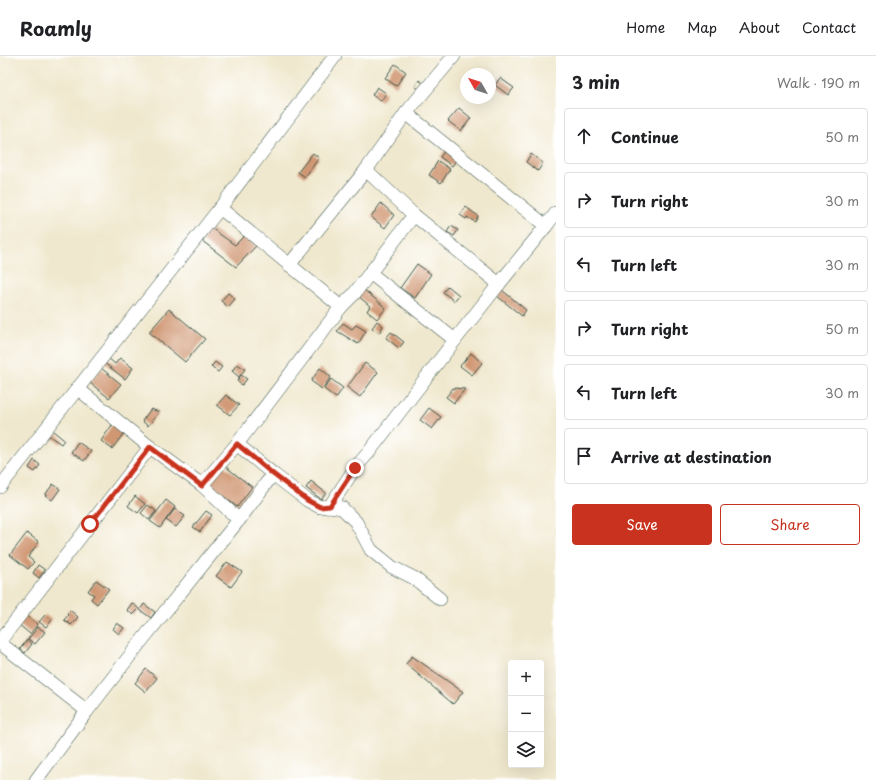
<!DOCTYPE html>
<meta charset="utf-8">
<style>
:root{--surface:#fff;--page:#f2f2f2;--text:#202124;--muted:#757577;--line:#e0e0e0;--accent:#c8321e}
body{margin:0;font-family:"Playpen Sans",sans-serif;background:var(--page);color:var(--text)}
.controls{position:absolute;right:12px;bottom:12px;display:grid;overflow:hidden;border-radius:4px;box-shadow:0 4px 16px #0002}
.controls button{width:36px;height:36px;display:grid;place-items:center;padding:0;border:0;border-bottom:1px solid var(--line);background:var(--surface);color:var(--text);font:20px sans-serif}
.compass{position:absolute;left:460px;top:12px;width:36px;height:36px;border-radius:50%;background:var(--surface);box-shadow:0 4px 16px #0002;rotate:309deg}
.stop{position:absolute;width:12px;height:12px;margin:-9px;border:3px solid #c8321e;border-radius:50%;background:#fff}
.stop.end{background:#c8321e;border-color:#fff;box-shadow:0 1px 4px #0008}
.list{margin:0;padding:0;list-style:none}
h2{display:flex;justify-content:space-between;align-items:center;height:52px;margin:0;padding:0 16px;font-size:17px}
h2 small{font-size:13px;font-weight:400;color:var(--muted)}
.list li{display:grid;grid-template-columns:26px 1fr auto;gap:12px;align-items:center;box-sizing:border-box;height:56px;margin:0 8px 8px;padding:0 8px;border:1px solid var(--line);border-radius:4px}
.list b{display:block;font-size:15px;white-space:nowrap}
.list em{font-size:13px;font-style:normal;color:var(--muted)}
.actions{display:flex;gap:8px;padding:12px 16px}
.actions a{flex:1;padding:9px 0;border:1px solid var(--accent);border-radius:4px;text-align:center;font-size:14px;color:var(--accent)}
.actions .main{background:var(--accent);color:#fff}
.icon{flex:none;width:22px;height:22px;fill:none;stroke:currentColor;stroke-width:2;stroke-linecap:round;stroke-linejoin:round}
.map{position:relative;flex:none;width:556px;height:724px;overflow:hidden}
header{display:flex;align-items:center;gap:24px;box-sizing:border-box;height:56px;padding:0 20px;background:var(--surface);border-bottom:1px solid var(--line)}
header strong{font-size:19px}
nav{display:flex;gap:22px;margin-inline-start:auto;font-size:14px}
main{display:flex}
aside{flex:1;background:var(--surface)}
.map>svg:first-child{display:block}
.building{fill:#d09773}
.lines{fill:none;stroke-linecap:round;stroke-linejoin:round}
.minor-casing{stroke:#3e574b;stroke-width:14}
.minor{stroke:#fff;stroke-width:13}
.route{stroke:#c8321e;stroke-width:5}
</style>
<header>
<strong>Roamly</strong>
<nav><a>Home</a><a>Map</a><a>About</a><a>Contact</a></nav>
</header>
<main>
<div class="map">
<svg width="556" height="724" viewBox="0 0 556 724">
<rect width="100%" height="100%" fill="#fff"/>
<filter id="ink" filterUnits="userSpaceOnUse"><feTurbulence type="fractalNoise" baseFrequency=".025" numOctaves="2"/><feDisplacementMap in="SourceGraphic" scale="8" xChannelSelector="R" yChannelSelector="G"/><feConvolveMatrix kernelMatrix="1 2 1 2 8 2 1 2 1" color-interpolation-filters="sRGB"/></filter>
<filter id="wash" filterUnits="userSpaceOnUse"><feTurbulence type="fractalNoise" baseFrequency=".012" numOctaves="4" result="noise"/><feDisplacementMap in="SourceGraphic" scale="16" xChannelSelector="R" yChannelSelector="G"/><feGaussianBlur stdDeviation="0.9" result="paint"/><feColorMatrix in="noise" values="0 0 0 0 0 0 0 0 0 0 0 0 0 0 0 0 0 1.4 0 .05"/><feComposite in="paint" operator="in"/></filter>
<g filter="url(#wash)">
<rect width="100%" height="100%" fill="#f0e8ce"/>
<g id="blocks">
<!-- building -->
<g class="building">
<polygon points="395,8 406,16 396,30 385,22"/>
<polygon points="500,22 514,32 508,39 495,29"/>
<polygon points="419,24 425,29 421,35 415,30"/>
<polygon points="377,31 386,37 381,45 372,39"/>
<polygon points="459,52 471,62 461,75 448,65"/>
<polygon points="446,93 458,102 452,110 440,101"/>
<polygon points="313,97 319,102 305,121 298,116"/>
<polygon points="531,98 543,107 538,115 526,106"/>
<polygon points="438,105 450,113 441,127 429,119"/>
<polygon points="381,147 394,159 385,172 371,161"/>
<polygon points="466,151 478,160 475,166 467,161 466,163 460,159"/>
<polygon points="451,170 458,174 454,180 447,176"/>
<polygon points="211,172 235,189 244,180 256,190 236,211 201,184"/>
<polygon points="417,208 431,218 415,242 400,232"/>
<polygon points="448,230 459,239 454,245 443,236"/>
<polygon points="363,233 386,252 377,263 367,255 370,250 358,240"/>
<polygon points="502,234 526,254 522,260 497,240"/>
<polygon points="228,237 235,243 228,251 221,245"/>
<polygon points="169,253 205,283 185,306 149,276"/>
<polygon points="377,265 383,270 379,277 372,272"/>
<polygon points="343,267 352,273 356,269 366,275 358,288 337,275"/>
<polygon points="391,276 404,286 399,292 386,282"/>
<polygon points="471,297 482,307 472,319 460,310"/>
<polygon points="107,301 115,308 120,302 133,312 125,323 103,306"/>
<polygon points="215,306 222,311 218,316 211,311"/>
<polygon points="365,307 378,316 360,341 347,331"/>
<polygon points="237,308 245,313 239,321 232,315"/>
<polygon points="101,312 121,328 109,342 90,327"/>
<polygon points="320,312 331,321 322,333 311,325"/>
<polygon points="241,319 247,323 242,329 237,325"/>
<polygon points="331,323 343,332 336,342 324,333"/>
<polygon points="453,332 465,333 454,347 446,341"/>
<polygon points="226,339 239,349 230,359 217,349"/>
<polygon points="429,352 441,361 432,373 420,364"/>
<polygon points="151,353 159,356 148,370 142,365"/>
<polygon points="112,369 124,377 112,393 101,385"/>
<polygon points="52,374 64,384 61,388 48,379"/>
<polygon points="78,386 91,395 84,405 71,396"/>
<polygon points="34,404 40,409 35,416 29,412"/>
<polygon points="222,408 252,431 237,451 207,427"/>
<polygon points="311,425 326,437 321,443 306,432"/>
<polygon points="53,428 60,433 52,444 45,439"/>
<polygon points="135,440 145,448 138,457 128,450"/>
<polygon points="166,444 175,451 160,472 150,465"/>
<polygon points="148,449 156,455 149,464 141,457"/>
<polygon points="175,453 185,460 176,471 166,464"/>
<polygon points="206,455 212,459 200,476 193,471"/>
<polygon points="27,477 39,486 28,501 34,506 28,513 10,499"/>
<polygon points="227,506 242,516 231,531 216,520"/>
<polygon points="38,509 45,514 39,522 33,517"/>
<polygon points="96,524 109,533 97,548 91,543 94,539 88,535"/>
<polygon points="132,547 139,553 133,559 127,554"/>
<polygon points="144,548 155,556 151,562 140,554"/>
<polygon points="70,554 78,561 71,569 64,564 68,559 67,557"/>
<polygon points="25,559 38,568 30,578 18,568"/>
<polygon points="45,559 52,564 46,571 39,566"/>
<polygon points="117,567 124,572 119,578 113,573"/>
<polygon points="38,571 45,576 35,588 28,583"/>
<polygon points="27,584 32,588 25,597 20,593"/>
<polygon points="412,600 463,636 453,648 406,608"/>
<polygon points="146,613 157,622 146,636 135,627"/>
</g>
</g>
</g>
<g filter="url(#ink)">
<use href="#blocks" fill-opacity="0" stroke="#3e574b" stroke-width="1"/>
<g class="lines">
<!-- minor casing -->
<g class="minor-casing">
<g id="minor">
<polyline points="406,57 546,170 556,157"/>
<polyline points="366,114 406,57 454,0"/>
<polyline points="220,152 341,251 237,388"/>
<polyline points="414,159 499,228 546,170"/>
<polyline points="289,209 366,114 414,159 354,238 341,251"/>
<polyline points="370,217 455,284 499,228"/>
<polyline points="273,418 307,444 320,451 330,450 355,412 369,396 455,284"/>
<polyline points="202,429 239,464"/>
<polyline points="0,431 220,152 335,0"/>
<polyline points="330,450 342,452 356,466 371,494 392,511 414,522 440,543"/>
<polyline points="0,585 150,391 77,332"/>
<polyline points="0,587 87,655 36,724"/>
<polyline points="87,655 139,588 242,460 273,418 237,388 202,429 150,391"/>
</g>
</g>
<!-- minor -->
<use href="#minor" class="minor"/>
</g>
</g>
<g class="lines" filter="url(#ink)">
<!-- route -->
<polyline class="route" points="90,468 150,391 202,430 237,388 273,418 307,444 320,451 330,450 355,412"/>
</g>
</svg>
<div class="controls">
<button>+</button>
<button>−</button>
<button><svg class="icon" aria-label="layers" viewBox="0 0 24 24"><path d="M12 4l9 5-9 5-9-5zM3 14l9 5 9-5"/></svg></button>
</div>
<svg class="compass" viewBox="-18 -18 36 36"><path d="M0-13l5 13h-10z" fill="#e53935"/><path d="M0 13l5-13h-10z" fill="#757577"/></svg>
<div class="stop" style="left:90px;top:468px"></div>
<div class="stop end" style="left:355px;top:412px"></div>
</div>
<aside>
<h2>3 min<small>Walk · 190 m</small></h2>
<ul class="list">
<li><svg class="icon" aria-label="ahead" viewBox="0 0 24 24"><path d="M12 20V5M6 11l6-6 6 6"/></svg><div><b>Continue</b></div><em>50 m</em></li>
<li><svg class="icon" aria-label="right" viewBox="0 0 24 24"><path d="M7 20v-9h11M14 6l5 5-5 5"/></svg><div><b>Turn right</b></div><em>30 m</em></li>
<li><svg class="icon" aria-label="left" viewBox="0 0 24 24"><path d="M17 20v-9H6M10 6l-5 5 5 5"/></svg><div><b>Turn left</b></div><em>30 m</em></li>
<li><svg class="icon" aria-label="right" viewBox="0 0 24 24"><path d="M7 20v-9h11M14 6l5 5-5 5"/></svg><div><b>Turn right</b></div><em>50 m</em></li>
<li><svg class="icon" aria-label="left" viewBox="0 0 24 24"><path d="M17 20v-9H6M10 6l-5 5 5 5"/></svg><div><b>Turn left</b></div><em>30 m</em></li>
<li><svg class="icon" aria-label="arrive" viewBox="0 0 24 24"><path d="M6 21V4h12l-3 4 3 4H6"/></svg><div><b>Arrive at destination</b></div></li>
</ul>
<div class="actions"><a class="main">Save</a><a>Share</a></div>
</aside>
</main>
